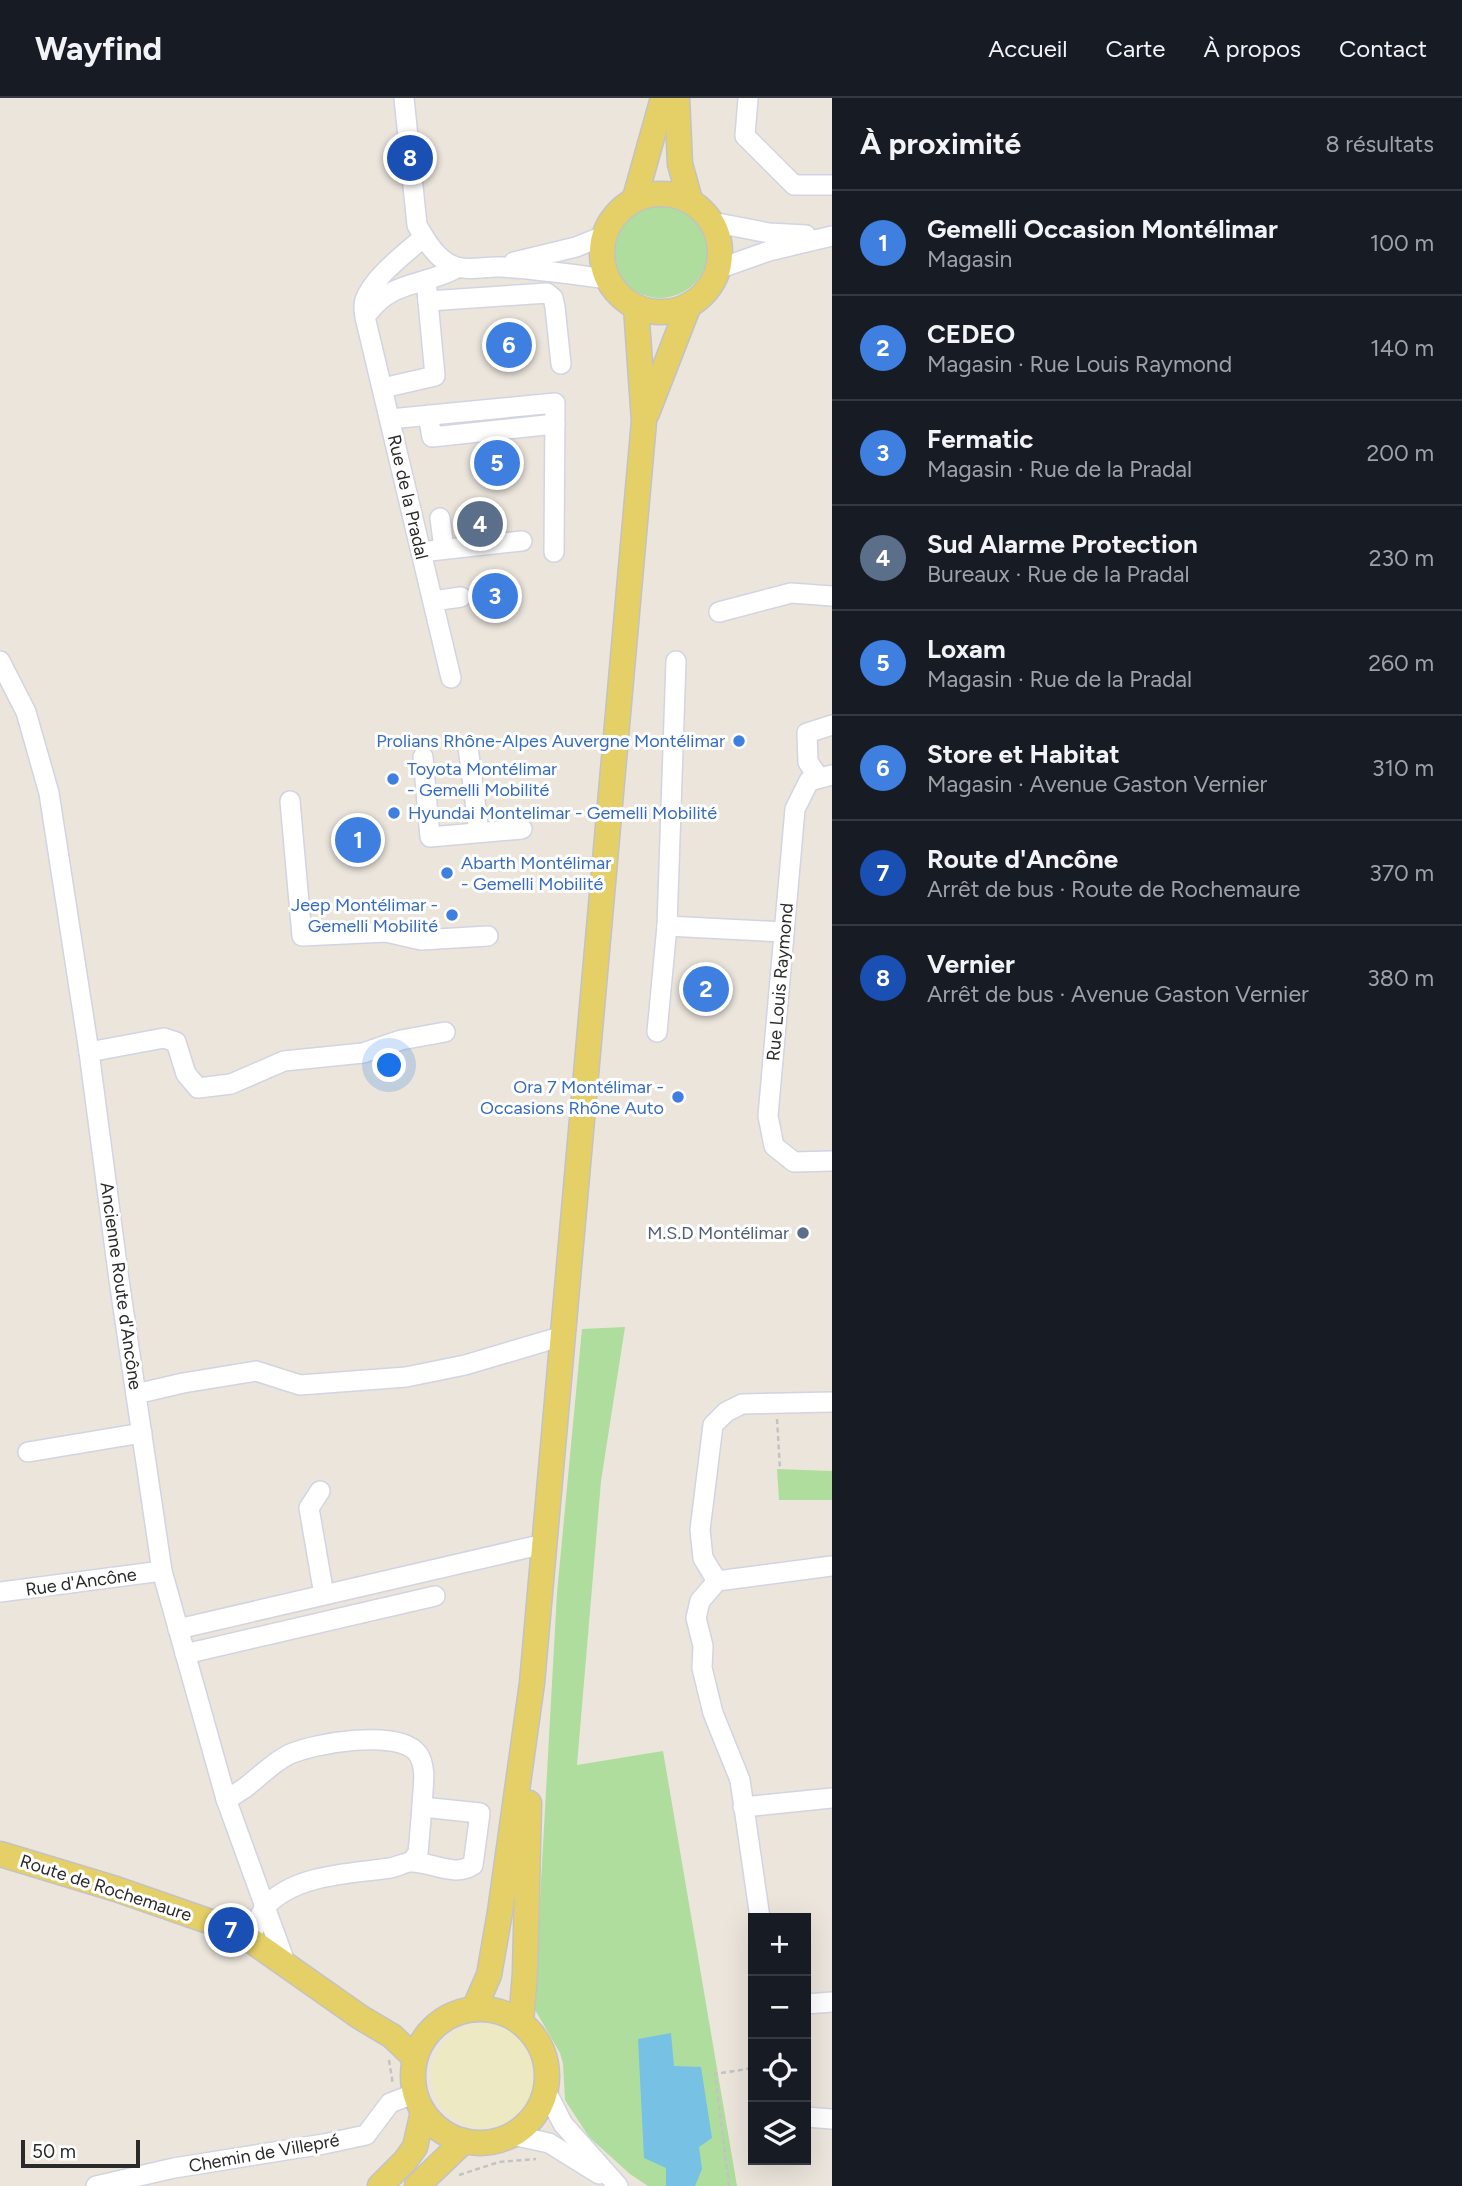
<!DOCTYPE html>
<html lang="fr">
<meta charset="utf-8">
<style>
:root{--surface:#171b24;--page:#20242c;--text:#f1f3f6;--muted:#9ea1a6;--line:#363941;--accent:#0f766e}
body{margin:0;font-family:Figtree,sans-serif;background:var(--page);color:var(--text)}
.controls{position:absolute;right:21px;bottom:21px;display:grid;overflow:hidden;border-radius:0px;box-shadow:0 7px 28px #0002}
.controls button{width:63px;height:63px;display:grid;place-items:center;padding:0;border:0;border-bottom:2px solid var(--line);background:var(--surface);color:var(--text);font:35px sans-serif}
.scale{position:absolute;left:21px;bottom:18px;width:119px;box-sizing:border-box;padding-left:7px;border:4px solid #2a2a2a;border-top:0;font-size:19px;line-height:24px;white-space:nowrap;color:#2a2a2a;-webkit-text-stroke:5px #fff;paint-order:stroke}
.you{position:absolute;left:390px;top:968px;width:24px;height:24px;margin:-18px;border:5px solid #fff;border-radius:50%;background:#1a73e8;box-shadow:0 0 0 10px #1a73e833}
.badge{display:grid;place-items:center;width:46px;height:46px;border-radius:50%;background:var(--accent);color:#fff;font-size:23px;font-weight:700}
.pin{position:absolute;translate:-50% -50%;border:4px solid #fff;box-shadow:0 2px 7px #0006}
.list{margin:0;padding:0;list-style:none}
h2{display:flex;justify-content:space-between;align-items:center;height:91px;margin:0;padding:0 28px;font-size:30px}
h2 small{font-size:23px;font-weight:400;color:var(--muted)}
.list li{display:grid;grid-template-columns:46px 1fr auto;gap:21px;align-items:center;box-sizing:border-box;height:105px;padding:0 28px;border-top:2px solid var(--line)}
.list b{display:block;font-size:26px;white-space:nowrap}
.list p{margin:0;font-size:23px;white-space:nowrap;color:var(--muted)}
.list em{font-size:23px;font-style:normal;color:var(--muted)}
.icon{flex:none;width:38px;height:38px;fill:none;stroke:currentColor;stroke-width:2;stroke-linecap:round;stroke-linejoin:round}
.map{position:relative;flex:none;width:832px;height:2088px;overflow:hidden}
header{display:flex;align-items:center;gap:42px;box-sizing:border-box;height:98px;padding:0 35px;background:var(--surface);border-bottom:2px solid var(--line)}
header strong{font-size:33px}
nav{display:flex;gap:38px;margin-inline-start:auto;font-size:24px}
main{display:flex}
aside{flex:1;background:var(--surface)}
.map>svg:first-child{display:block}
.green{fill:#afdd9d}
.sand{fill:#ede9c2}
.water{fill:#77c1e5}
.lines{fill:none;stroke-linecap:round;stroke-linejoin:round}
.minor-casing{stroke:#d2d4e1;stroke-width:22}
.major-casing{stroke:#c3c3c3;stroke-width:27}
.path{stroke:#c3c3c3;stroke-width:2.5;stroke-dasharray:5 3.5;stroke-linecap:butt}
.minor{stroke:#fff;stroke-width:19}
.major{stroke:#e5d067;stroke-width:24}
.shop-dot{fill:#3f7fe0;stroke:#fff;stroke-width:2.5}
.service-dot{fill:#5c6f8a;stroke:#fff;stroke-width:2.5}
.labels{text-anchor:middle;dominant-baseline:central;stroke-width:6;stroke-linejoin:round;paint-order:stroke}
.street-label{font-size:18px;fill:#2a2a2a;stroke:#fff}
.shop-label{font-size:18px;fill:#366cbe;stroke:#fff;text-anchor:end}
.service-label{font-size:18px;fill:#4e5e75;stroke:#fff;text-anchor:end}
</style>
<header>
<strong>Wayfind</strong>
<nav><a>Accueil</a><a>Carte</a><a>À propos</a><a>Contact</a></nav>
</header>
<main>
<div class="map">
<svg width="832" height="2088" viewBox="0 0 832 2088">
<rect width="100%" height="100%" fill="#ebe5dc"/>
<!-- green -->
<g class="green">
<circle cx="660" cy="152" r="48"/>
<polygon points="625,1229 601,1383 577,1667 663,1653 737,2088 648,2088 630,2076 589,2039 565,2002 563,1966 560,1955 534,1910 557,1495 582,1231"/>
<polygon points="777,1371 832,1373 832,1402 779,1402"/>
</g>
<!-- sand -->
<circle class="sand" cx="483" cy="1978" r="52"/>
<!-- water -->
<polygon class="water" points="671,1935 674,1968 701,1969 712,2040 699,2049 702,2071 695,2088 666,2088 666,2070 644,2060 638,1941"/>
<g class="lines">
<!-- minor casing -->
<g class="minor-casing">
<g id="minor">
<path d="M404,0L417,127C425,142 439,165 457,169C470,173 487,168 500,169C536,171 571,176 607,181"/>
<polyline points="748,0 745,38 794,87 832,87"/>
<polyline points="712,124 769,135 806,137"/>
<path d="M424,139C406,155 373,179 365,202C363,207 364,213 365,219L451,580"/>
<polyline points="514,164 576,149 603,138"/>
<polyline points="718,171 769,153 832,138"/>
<polyline points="428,203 547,195 553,200 555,209 561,266"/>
<path d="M368,215C392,182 425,188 457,170"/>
<polyline points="383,290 435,278 426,182"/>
<polyline points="428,317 432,339 555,326"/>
<polyline points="390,321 555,305 554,454"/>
<polyline points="440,420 444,451"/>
<polyline points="421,454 522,443"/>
<polyline points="433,503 461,499"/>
<polyline points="719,514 791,495 832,498"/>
<polyline points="0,563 26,614 49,695 89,954 119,1182 162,1473 226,1701 285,1864"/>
<polyline points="676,563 667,828 784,834"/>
<polyline points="468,649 479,734"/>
<polyline points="423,659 430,739 522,731"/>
<polyline points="832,677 809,683 795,711 768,1018 774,1048 794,1064 832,1063"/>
<polyline points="819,680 808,664 807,635 832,627"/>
<polyline points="290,703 302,838 386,834 421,842 488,838"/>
<polyline points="657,934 667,828"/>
<polyline points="89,954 164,940 176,944 186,976 198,990 231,986 284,963 363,955 401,942 445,934"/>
<polyline points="136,1296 183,1285 256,1273 300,1287 406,1279 465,1267 563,1238"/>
<polyline points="832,1304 742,1306 726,1314 713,1327 700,1432 703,1460 717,1483 832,1468"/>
<polyline points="28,1354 142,1335"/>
<polyline points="320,1393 309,1410 324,1497"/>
<polyline points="717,1483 700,1503 696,1520 703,1548 702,1570 713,1615 740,1682 760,1820"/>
<polyline points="0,1494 162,1473"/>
<polyline points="178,1531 544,1446"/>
<polyline points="185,1556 435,1498"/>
<path d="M226,1701C250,1691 266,1668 288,1657C313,1645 400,1630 418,1656C428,1671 422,1693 422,1709"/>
<polyline points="743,1709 832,1700"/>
<path d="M249,1841C255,1831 259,1815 267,1807C297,1776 350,1776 390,1770C396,1769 404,1765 410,1764C431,1763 453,1780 473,1767L480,1715L422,1709L418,1755L411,1764"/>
<polyline points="806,1906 832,1904"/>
<polyline points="546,1993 563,2026 618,2088"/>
<polyline points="806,2019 832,2021"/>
<polyline points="512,2037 549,2045 599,2076"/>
<polyline points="96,2088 174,2070 324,2046 366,2037 390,2005 416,1995"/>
</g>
</g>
<!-- major casing -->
<g class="major-casing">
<g id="major">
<polyline points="677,0 680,66 690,102"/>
<circle cx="661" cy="155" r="59"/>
<polyline points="635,100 663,0"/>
<polyline points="647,315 689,207"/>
<polyline points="0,1756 116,1791 208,1823 249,1841 360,1919 392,1938 415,1960"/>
<circle cx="480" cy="1978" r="67"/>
<polyline points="474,1911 489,1877 500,1814 532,1585 644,323 636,209"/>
<polyline points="521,1924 525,1875 529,1705"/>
<polyline points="380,2088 405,2063 415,2049 423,2014"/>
<polyline points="417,2088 464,2043"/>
</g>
</g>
<!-- path -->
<g class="path">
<polyline points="777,1321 780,1371"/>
<polyline points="389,1962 393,1987"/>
<polyline points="459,2077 499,2064 536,2061"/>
<polyline points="729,2088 715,1976 753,1970"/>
</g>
<!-- minor -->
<use href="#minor" class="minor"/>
<!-- major -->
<use href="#major" class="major"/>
</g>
<!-- markers -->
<g class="shop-dot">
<circle cx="739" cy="643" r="7"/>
<circle cx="393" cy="681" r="7"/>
<circle cx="394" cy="715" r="7"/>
<circle cx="447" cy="775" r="7"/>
<circle cx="452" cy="817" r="7"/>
<circle cx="678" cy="999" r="7"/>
</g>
<circle class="service-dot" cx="803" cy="1135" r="7"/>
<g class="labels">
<!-- street labels -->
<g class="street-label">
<text transform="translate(408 399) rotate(77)">Rue de la Pradal</text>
<text transform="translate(780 884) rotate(-85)">Rue Louis Raymond</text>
<text transform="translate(121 1188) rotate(82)">Ancienne Route d'Ancône</text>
<text transform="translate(81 1484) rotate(-8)">Rue d'Ancône</text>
<text transform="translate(106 1790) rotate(18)">Route de Rochemaure</text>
<text transform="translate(264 2055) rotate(-10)">Chemin de Villepré</text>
</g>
<!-- shop labels -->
<g class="shop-label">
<text x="725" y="643">Prolians Rhône-Alpes Auvergne Montélimar</text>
<text x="407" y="671" text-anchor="start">Toyota Montélimar<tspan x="407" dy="21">- Gemelli Mobilité</tspan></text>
<text x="408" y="715" text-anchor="start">Hyundai Montelimar - Gemelli Mobilité</text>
<text x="461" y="765" text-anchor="start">Abarth Montélimar<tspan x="461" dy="21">- Gemelli Mobilité</tspan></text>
<text x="438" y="807">Jeep Montélimar -<tspan x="438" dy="21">Gemelli Mobilité</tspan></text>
<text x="664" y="989">Ora 7 Montélimar -<tspan x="664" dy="21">Occasions Rhône Auto</tspan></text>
</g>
<!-- service labels -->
<g class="service-label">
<text x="789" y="1135">M.S.D Montélimar</text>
</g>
</g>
</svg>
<div class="controls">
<button>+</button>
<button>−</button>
<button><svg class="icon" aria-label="locate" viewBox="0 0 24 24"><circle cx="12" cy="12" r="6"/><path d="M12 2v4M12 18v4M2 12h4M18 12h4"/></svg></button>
<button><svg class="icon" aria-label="layers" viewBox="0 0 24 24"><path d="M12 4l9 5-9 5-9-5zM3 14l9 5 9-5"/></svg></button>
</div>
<div class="scale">50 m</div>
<div class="you"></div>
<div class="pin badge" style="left:358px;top:742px;background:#3f7fe0">1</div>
<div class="pin badge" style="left:706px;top:891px;background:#3f7fe0">2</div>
<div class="pin badge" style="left:495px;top:498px;background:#3f7fe0">3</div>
<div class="pin badge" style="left:480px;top:426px;background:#5c6f8a">4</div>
<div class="pin badge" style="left:497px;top:365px;background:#3f7fe0">5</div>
<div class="pin badge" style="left:509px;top:247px;background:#3f7fe0">6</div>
<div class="pin badge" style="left:231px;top:1832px;background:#1a4fb4">7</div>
<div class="pin badge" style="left:410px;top:60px;background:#1a4fb4">8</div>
</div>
<aside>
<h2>À proximité<small>8 résultats</small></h2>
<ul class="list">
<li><span class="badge" style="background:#3f7fe0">1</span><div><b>Gemelli Occasion Montélimar</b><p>Magasin</p></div><em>100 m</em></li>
<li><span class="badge" style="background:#3f7fe0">2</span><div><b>CEDEO</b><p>Magasin · Rue Louis Raymond</p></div><em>140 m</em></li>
<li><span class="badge" style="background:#3f7fe0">3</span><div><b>Fermatic</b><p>Magasin · Rue de la Pradal</p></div><em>200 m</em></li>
<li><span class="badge" style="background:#5c6f8a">4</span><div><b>Sud Alarme Protection</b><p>Bureaux · Rue de la Pradal</p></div><em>230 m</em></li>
<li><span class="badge" style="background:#3f7fe0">5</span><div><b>Loxam</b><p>Magasin · Rue de la Pradal</p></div><em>260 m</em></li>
<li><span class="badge" style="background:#3f7fe0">6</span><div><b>Store et Habitat</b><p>Magasin · Avenue Gaston Vernier</p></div><em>310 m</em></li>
<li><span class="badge" style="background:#1a4fb4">7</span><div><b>Route d'Ancône</b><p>Arrêt de bus · Route de Rochemaure</p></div><em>370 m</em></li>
<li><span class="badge" style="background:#1a4fb4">8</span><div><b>Vernier</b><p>Arrêt de bus · Avenue Gaston Vernier</p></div><em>380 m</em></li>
</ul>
</aside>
</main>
